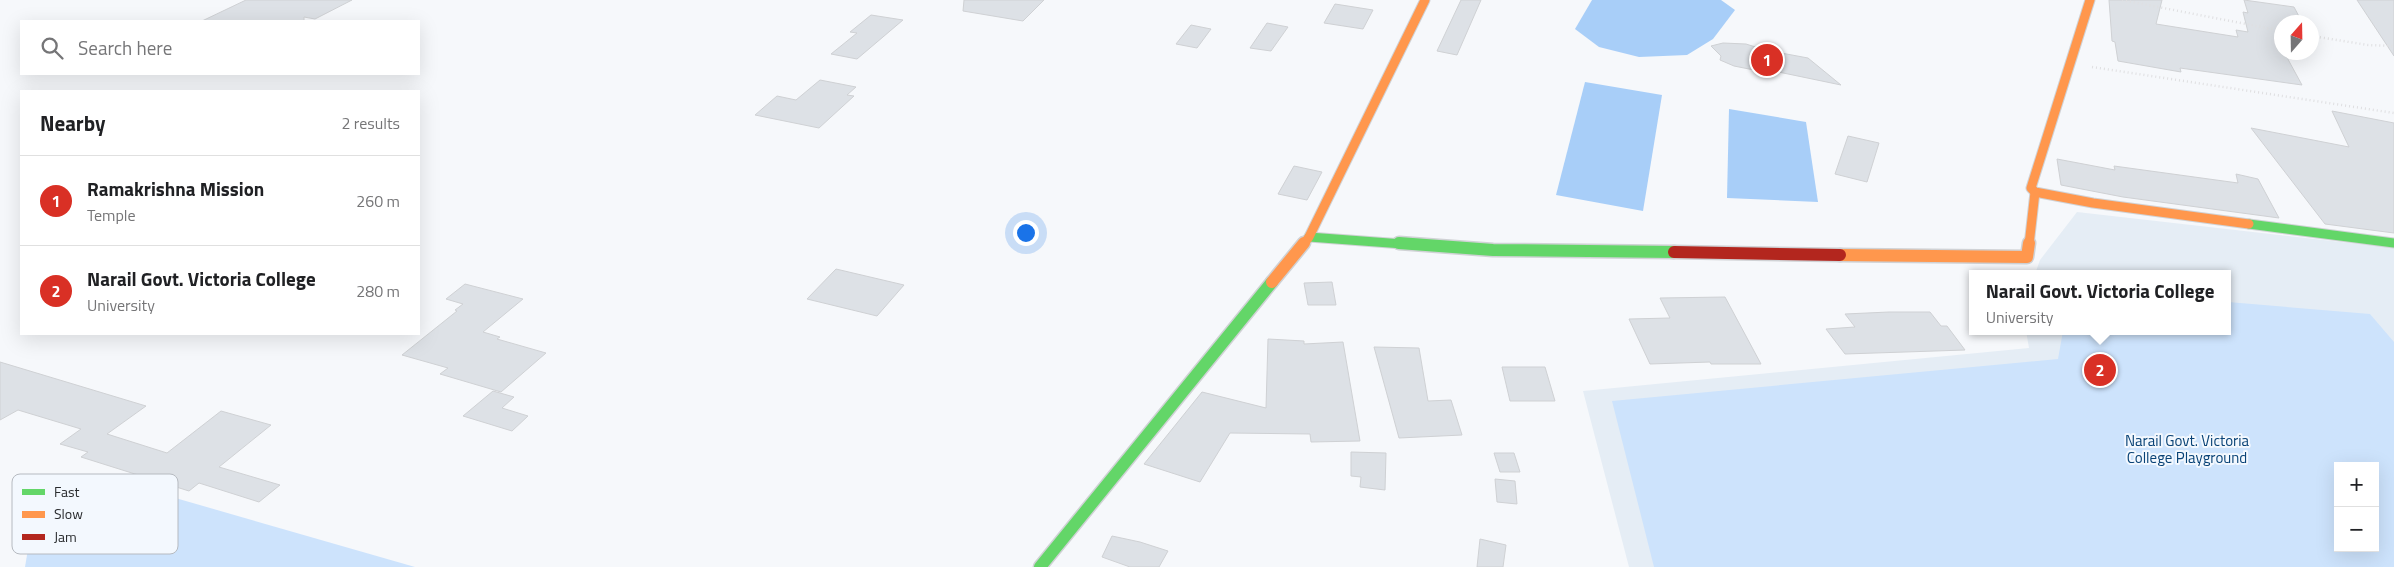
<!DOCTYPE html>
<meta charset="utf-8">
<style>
:root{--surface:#fff;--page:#f6f6f6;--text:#202124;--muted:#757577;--line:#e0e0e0;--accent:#d93025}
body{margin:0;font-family:"Titillium Web",sans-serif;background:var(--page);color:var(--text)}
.controls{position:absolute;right:15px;bottom:15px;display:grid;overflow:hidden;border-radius:0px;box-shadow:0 5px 20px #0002}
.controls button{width:45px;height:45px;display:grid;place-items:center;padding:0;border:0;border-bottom:1px solid var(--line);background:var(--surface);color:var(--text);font:25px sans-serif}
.compass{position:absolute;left:2274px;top:15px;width:45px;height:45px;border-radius:50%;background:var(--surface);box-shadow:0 5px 20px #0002;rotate:20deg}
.you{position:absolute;left:1025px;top:232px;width:18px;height:18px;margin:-12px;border:4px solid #fff;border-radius:50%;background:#1a73e8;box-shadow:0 0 0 8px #1a73e833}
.badge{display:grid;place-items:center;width:32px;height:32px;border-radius:50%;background:var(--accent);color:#fff;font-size:16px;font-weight:700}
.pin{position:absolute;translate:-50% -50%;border:2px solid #fff;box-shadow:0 1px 5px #0006}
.popup{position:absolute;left:1969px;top:270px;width:262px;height:65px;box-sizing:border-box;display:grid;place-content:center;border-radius:0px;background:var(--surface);filter:drop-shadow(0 1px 4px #0005);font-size:16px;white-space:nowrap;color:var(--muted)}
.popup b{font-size:19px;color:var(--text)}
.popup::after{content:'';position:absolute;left:50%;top:100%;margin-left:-10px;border:10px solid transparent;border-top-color:var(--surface)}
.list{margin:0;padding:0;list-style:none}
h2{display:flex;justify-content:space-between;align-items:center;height:65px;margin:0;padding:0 20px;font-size:21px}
h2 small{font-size:16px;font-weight:400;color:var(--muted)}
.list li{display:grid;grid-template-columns:32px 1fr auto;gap:15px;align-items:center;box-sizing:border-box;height:90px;padding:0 20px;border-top:1px solid var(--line)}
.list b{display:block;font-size:19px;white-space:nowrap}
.list p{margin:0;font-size:16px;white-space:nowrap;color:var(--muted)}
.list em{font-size:16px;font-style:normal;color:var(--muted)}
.icon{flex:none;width:28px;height:28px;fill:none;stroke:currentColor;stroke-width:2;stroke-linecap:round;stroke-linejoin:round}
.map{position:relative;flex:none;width:2394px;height:567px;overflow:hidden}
.search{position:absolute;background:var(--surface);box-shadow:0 5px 20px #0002;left:20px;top:20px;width:400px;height:55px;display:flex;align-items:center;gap:12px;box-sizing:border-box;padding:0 18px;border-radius:0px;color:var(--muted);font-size:19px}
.panel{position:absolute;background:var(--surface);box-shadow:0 5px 20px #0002;left:20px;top:90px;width:400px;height:245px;border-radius:0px}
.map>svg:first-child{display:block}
.built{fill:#e5edf5;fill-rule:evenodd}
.green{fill:#cde3fc;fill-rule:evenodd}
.water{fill:#a8cef8}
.building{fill:#dde1e6;stroke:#cfd1d4}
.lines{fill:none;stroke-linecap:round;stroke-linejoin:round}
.fast-far1-casing{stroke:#d0d2d5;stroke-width:11}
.fast-casing{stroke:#d0d2d5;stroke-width:15}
.slow-far1-casing{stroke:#d0d2d5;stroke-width:11}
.slow-casing{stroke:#d0d2d5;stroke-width:15}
.jam-casing{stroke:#d0d2d5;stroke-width:15}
.path{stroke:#dfdfe1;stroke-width:2.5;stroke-dasharray:1 3;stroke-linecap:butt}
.fast-far1{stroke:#63d668;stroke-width:9}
.fast{stroke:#63d668;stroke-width:12}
.slow-far1{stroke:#ff974d;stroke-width:9}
.slow{stroke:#ff974d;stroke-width:12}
.jam{stroke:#b3261e;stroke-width:12}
.labels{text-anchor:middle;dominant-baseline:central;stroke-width:4;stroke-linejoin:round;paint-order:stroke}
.park-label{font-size:15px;fill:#084276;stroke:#f3f8fe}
.key{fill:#f3f8fe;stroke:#b6bac0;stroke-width:1}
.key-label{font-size:14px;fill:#292b2e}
</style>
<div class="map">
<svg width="2394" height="567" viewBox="0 0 2394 567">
<rect width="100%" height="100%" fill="#f6f8fb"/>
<!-- built -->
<path class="built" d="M2077,212L2394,248V567H1629L1583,391L2029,348L2026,331H2228V274H2035L2040,260ZM2338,466H2375V548H2338Z"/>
<!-- green -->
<g class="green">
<path d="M2228,302L2370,314L2394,342V567H1654L1612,401L2058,359L2063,331H2228ZM2338,466H2375V548H2338Z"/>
<polygon points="99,476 415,567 25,567 32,525"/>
</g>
<!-- water -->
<g class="water">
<polygon points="1592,0 1721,0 1735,10 1713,39 1687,55 1639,57 1599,47 1575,29"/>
<polygon points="1585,82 1662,95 1643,211 1556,195"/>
<polygon points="1729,109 1806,122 1818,202 1727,198"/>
</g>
<!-- building -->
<g class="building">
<polygon points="246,0 352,0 315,19 304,17 304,21 202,21"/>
<polygon points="964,0 1044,0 1023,21 963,11"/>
<polygon points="1461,0 1481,0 1457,55 1437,51"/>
<polygon points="2109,0 2162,0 2156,24 2238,37 2236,30 2248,32 2243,12 2248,13 2244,0 2294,7 2302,22 2282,22 2282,52 2284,52 2302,85 2180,68 2181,72 2118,61 2115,42 2112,41"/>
<polygon points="2357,0 2394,0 2394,56"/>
<polygon points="1335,4 1373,10 1363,29 1324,23"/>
<polygon points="871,15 903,20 857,59 831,54 857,33 850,32"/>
<polygon points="1267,23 1288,27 1271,51 1250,48"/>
<polygon points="1191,25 1211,29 1197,48 1176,44"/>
<polygon points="1723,43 1746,44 1765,50 1808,58 1841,85 1764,69 1759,71 1734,66 1720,60 1721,56 1711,46"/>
<polygon points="820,80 856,87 847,95 854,96 819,128 755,115 777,96 796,100"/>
<polygon points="2332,111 2394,123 2394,233 2325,224 2251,128 2349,147"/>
<polygon points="1848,136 1879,143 1867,182 1835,174"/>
<polygon points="2057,159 2115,170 2114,166 2238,183 2236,174 2258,179 2279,218 2123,197 2061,185"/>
<polygon points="1294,166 1322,172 1307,200 1278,194"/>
<polygon points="836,269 904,285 877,316 807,299"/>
<polygon points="1332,282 1336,305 1308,305 1304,283"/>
<polygon points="465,284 523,299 483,332 500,337 497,339 546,353 501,392 440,374 448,368 402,355 457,311 455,310 463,304 446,299"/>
<polygon points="1725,297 1761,364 1711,364 1710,362 1650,364 1629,319 1670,318 1660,298"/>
<polygon points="1889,312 1930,312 1941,326 1947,326 1965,350 1845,354 1826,329 1855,327 1845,314"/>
<polygon points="1268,339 1304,341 1304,344 1343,342 1360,441 1311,442 1310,434 1230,433 1200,482 1144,464 1202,392 1266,408"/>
<polygon points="1374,347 1419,348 1428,401 1451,400 1462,435 1399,438"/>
<polygon points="0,362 146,406 107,434 167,453 221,411 271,425 219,467 280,485 259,502 199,483 189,491 81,457 88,452 60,444 81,429 18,410 0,420"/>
<polygon points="1502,367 1545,367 1555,401 1510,401"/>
<polygon points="493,391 514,397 502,408 528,416 512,431 463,416"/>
<polygon points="1351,452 1386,453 1385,490 1360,487 1361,477 1351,476"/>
<polygon points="1494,453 1514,453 1520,472 1500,472"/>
<polygon points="1495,479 1515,481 1517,504 1497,502"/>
<polygon points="1112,536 1140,542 1168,551 1159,567 1130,567 1102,557"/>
<polygon points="1480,539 1506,545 1503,567 1477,567"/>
</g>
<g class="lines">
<!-- fast-far1 casing -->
<g class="fast-far1-casing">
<g id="fast-far1">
<polyline points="2249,224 2394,243"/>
<polyline points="1309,237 1416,245"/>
</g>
</g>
<!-- fast casing -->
<g class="fast-casing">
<g id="fast">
<polyline points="1399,243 1493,250 1674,252"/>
<polyline points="1040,567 1272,282"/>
</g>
</g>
<!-- slow-far1 casing -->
<g class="slow-far1-casing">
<g id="slow-far1">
<polyline points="2090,0 2031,188 2035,192 2093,203 2249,224"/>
<polyline points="1303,245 1309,237 1425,0"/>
<polyline points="2029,245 2035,192"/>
</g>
</g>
<!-- slow casing -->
<g class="slow-casing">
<g id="slow">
<polyline points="1840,255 2027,257 2029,243"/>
<polyline points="1272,282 1304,243"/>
</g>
</g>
<!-- jam casing -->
<g class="jam-casing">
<polyline id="jam" points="1674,252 1840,255"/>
</g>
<!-- path -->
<g class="path">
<polyline points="2122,0 2282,31"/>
<polyline points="2312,36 2368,45 2394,46"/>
<polyline points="2092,67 2394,113"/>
</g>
<!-- fast-far1 -->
<use href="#fast-far1" class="fast-far1"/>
<!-- fast -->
<use href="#fast" class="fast"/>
<!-- slow-far1 -->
<use href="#slow-far1" class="slow-far1"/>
<!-- slow -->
<use href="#slow" class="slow"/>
<!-- jam -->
<use href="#jam" class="jam"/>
</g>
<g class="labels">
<!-- park labels -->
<g class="park-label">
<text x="2187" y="440">Narail Govt. Victoria<tspan x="2187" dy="17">College Playground</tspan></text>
</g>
</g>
<!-- legend -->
<rect x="12" y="474" width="166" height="80" rx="8" class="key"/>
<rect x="22" y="489" width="23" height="6" fill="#63d668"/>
<rect x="22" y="511" width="23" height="7" fill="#ff974d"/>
<rect x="22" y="534" width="23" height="6" fill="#b3261e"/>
<g class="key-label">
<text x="54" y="497">Fast</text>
<text x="54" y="519">Slow</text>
<text x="54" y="542">Jam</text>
</g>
</svg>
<div class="controls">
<button>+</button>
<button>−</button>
</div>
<svg class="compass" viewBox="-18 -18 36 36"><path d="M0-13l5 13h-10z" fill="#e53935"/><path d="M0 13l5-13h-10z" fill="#757577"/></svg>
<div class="you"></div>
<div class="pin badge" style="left:1767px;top:60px">1</div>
<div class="pin badge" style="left:2100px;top:370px">2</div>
<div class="popup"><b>Narail Govt. Victoria College</b>University</div>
<div class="search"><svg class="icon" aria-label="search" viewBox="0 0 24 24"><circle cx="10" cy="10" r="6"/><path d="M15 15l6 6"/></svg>Search here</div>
<section class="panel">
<h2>Nearby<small>2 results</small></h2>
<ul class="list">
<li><span class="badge">1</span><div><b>Ramakrishna Mission</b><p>Temple</p></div><em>260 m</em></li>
<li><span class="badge">2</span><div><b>Narail Govt. Victoria College</b><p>University</p></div><em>280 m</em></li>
</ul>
</section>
</div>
